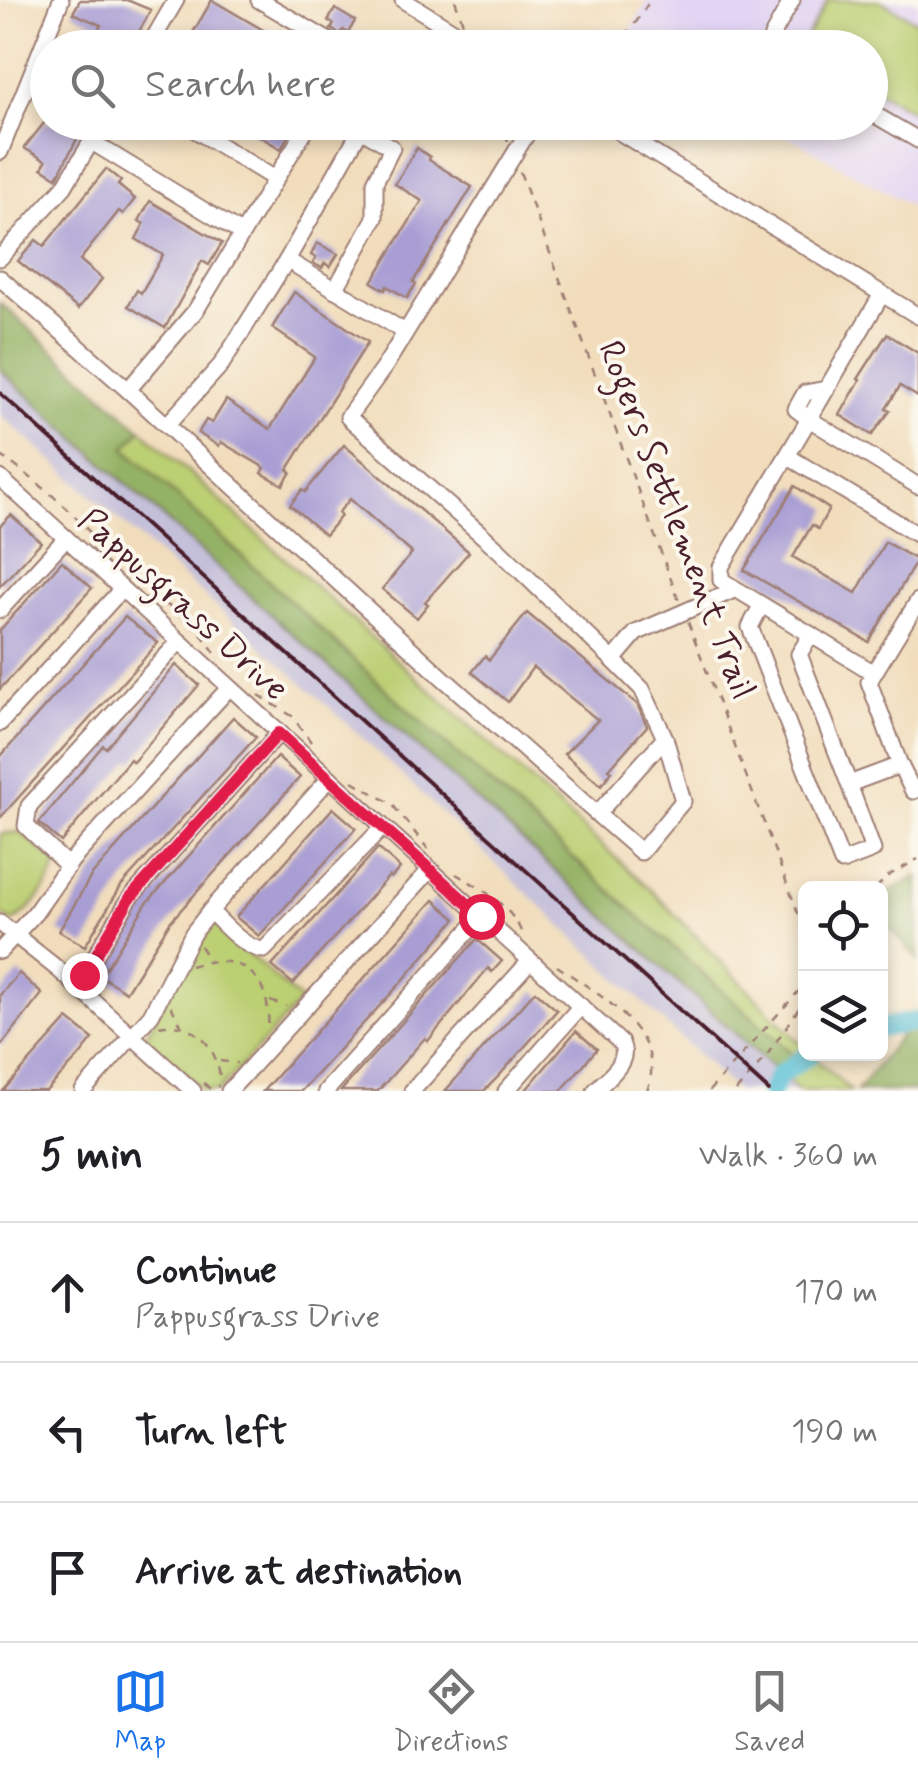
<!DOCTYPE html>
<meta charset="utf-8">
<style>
:root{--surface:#fff;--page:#f6f6f6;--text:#202124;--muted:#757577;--line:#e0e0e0;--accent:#1a73e8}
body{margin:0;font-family:Mynerve,sans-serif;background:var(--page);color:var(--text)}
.controls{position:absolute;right:30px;bottom:30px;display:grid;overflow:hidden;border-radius:15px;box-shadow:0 5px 15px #0003}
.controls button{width:90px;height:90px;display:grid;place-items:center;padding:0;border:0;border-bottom:2px solid var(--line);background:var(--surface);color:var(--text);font:50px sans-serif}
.stop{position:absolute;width:30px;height:30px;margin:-22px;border:8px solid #e11d48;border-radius:50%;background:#fff}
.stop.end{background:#e11d48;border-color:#fff;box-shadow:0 2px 10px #0008}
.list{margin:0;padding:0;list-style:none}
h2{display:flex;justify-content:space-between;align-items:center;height:130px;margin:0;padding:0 40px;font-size:42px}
h2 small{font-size:32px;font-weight:400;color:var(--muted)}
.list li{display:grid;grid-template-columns:65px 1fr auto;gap:30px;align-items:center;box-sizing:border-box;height:140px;padding:0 40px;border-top:2px solid var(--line)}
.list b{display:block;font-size:38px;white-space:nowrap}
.list p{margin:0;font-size:32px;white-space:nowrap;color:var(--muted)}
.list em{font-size:32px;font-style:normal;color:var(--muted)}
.icon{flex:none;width:55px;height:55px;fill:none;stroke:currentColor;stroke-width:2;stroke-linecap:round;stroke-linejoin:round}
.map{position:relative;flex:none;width:918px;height:1091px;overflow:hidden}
.search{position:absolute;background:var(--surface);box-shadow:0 5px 15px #0003;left:30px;right:30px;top:30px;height:110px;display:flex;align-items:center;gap:25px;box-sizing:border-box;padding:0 35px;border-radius:55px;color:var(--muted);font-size:38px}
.sheet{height:550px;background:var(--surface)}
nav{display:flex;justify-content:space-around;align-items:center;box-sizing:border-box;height:140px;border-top:2px solid var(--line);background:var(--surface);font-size:28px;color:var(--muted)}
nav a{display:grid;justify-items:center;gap:5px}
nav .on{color:var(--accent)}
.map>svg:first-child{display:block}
.built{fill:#e2d4f3}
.industrial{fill:#c5c0da}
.green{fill:#bbcf73;stroke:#82774f;stroke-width:2.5}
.forest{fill:#94b265;stroke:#6f6848;stroke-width:2.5}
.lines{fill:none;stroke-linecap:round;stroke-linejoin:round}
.river{stroke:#59c0d6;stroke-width:20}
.building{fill:#a99ed4}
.minor-casing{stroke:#9e7e74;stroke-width:19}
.path{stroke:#9e7e74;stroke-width:2.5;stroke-dasharray:8 8;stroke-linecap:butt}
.minor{stroke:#fff;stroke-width:15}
.rail{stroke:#4a1f2b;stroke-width:4}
.route{stroke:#e11d48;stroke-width:12}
.labels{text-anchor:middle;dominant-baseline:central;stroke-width:8;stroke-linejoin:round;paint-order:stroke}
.street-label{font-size:35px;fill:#4a1f2b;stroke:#fbf7ec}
</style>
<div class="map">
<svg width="918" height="1091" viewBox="0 0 918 1091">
<rect width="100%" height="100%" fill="#fbf7ec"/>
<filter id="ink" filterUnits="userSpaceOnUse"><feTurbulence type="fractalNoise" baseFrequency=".01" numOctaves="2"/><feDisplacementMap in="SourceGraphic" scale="20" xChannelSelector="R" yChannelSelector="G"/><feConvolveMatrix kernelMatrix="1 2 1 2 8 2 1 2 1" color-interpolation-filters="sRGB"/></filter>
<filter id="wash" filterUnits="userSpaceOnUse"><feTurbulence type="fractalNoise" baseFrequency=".0048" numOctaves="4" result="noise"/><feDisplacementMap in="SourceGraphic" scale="40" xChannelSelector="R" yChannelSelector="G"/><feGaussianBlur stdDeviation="2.25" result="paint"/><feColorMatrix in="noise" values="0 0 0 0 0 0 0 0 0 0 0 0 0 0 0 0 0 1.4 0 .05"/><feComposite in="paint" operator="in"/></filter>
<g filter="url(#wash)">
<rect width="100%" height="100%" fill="#f1ddbc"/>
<!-- built -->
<polygon class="built" points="648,0 918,0 918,210 765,123 870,122 870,48 634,48 624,42"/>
<!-- industrial -->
<polygon class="industrial" points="0,370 799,1091 737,1091 336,713 0,414"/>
<!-- green -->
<g class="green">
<polygon points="828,0 879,0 918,22 918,115 871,87 870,48 801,47"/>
<polygon points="141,429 648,887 805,1048 806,1054 811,1054 851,1091 799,1091 778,1072 793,1055 411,713 124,448"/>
<path d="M20,832L56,862C55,882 30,911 13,922L0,914V834Z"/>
<path d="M214,922L301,1001L218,1091H204L145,1038C159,1012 192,933 214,922Z"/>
</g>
<!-- forest -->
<g class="forest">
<polygon points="0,303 141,429 125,448 411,713 794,1055 778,1072 0,370"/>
<polygon points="918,876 918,960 881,917 880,897"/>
<polygon points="918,1013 918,1091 857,1091"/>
</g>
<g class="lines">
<!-- river -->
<g class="river">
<polyline points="880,1028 918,1021"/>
<polyline points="771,1091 779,1075 810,1054"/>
</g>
</g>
<g id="blocks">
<!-- building -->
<g class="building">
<polygon points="80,0 127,0 151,10 130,48 88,48 101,25 73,13"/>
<polygon points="212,0 294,48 184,48"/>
<polygon points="335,9 355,21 348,33 343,30 340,34 331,29 334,24 328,21"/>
<polygon points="45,122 86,122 57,177 42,168 46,161 24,148"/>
<polygon points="236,122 292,122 289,127 292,129 281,149"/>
<polygon points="417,148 430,157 429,160 472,187 413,282 416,284 407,298 387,286 385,290 372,282 422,201 395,184"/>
<polygon points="106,169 121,181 118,185 135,199 123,214 119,211 80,260 102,279 78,309 18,261 36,240 44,246"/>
<polygon points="150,201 222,243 209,265 202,261 165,328 128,306 137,290 141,293 163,255 136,239 144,224 139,221"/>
<polygon points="317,243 338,254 330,267 325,263 322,268 313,263 316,258 311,255"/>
<polygon points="294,292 368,342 288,469 291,472 283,485 262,473 265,468 221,442 219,446 198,433 206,420 212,423 226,400 270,429 315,357 272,328"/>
<polygon points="887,334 918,353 918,397 900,386 886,409 890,411 872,435 840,415 860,380 858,379"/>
<polygon points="344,445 469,552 425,602 428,604 417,618 382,589 412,553 350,499 338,513 341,516 325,535 290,505 302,490 305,492"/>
<polygon points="795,486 829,509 818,529 812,525 793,557 856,593 885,542 917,560 869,642 744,570"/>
<polygon points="11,515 41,542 0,586 0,526"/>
<polygon points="62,561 92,588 0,689 0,630"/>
<polygon points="527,613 637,704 647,726 609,769 612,771 601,785 564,754 598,720 533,667 508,702 472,672 485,656 489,660"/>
<polygon points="125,617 158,643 0,818 0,757"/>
<polygon points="176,665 199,685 133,762 130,759 61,842 39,823 103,745 106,748"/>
<polygon points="233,717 256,737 121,886 85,946 59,931 91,876"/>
<polygon points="277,757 300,777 170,922 126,992 101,976 146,904"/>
<polygon points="333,808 356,828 259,936 236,917"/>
<polygon points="378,848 400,868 391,878 389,876 293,984 272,966"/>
<polygon points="434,900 456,919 398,986 301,1091 263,1091"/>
<polygon points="477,939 502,961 492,972 488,968 428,1041 425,1038 378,1091 341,1091"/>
<polygon points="19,973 42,994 0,1047 0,995"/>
<polygon points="535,991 557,1010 498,1077 484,1091 445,1091"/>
<polygon points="68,1019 93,1039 77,1059 46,1091 3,1091"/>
<polygon points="576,1031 597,1049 561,1091 525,1091"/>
</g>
</g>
</g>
<g filter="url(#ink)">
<use href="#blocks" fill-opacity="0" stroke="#9e7e74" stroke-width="2.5"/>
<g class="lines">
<!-- minor casing -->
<g class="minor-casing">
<g id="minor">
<polyline points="259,0 341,48"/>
<polyline points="403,0 481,48"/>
<polyline points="148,48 176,0"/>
<polyline points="772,48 772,36 792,0"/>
<polyline points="870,112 918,140"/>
<polyline points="182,122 275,179"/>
<polyline points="603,122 918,316"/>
<polyline points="92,142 241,233"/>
<polyline points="0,152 61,0"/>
<polyline points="0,258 64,187 103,122"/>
<polyline points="287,260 361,129 392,148 375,182 375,218 335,290"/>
<polyline points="0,278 128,390 196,310 310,122"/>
<polyline points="882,294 809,419 918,486"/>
<polyline points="826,389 805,393 796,409 809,419 721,567 721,580 874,673 918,601"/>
<polyline points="128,390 442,677 597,814 665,738 642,689 613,660 499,550 348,417 385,366 534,122"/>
<polyline points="167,425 221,365 287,260 405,332"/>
<polyline points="787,456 918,535"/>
<path d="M0,478L621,1043C631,1062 608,1077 595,1091"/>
<polyline points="761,606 750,627 842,862 873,850 849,784"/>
<polyline points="0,610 66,538"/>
<polyline points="811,635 799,654 849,784 900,765 869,682 874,673"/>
<polyline points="613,660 636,633 734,590"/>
<polyline points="0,723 121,590"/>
<polyline points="900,765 913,791 918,789"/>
<polyline points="597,814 641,852 683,801 665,738"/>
<polyline points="68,866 26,826 29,806 179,642"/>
<path d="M210,911C224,924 244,949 264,950L383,827"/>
<polyline points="0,923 59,970 193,1091"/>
<polyline points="0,951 35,913 72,860 229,688"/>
<polyline points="77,986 130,898 279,733"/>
<polyline points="83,1091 151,1015 193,933 210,911 330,778"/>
<polyline points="229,1091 430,870"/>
<polyline points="326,1091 481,917"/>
<polyline points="412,1091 530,961"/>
<polyline points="506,1091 581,1006"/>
</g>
</g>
<!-- path -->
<g class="path">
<polyline points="455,0 463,23"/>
<path d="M594,48C625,41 635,26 650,0"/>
<polyline points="501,122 508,141"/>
<polyline points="520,172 679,601"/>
<path d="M0,455C40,483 84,519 111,560"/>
<path d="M150,595C180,611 202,630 219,660"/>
<polyline points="688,622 806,934"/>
<polyline points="259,695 292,716 311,742"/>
<polyline points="353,781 392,804 428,849"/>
<path d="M456,874C481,888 512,906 522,934"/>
<polyline points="876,888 888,876 918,859"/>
<polyline points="200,946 209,960"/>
<path d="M190,966C241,950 272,976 268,1029"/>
<path d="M557,966C598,994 669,1033 647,1091"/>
<polyline points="270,1001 286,1006"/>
<polyline points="171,1006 181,1025"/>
<path d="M159,1026C195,1019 219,1049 220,1081"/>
<polyline points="220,1061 237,1063"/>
<polyline points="204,1083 210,1089 219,1086"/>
<polyline points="709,1091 806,983"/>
<polyline points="736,1091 767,1055 806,998"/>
</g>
<!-- minor -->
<use href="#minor" class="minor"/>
<!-- rail -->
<polyline class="rail" points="0,393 769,1091"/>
</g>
</g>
<g class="lines" filter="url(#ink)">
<!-- route -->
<polyline class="route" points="84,975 130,898 279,733 481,916"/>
</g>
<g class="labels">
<!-- street labels -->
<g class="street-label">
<text transform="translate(676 520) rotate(69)">Rogers Settlement Trail</text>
<text transform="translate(183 605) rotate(42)">Pappusgrass Drive</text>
</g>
</g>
</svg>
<div class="controls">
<button><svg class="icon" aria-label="locate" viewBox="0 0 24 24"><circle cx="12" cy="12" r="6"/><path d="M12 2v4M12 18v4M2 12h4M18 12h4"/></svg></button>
<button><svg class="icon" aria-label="layers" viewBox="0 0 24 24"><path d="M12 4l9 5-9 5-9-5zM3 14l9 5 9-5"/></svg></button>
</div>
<div class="stop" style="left:481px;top:916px"></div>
<div class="stop end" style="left:84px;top:975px"></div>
<div class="search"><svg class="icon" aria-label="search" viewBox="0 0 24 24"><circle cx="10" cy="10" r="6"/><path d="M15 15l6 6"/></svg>Search here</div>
</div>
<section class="sheet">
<h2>5 min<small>Walk · 360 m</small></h2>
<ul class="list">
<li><svg class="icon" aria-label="ahead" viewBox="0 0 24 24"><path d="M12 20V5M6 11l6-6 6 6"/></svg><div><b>Continue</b><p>Pappusgrass Drive</p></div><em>170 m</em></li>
<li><svg class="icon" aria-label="left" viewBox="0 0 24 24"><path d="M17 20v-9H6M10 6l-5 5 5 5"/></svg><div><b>Turn left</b></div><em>190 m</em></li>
<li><svg class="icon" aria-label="arrive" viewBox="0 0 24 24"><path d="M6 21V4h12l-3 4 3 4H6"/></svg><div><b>Arrive at destination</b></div></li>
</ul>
</section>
<nav>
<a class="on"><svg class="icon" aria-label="map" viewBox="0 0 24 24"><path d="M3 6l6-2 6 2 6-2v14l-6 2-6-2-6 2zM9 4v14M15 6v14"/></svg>Map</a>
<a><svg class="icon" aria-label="directions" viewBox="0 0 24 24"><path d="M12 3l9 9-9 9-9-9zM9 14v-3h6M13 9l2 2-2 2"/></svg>Directions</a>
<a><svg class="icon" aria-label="saved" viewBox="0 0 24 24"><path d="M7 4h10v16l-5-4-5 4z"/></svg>Saved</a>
</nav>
